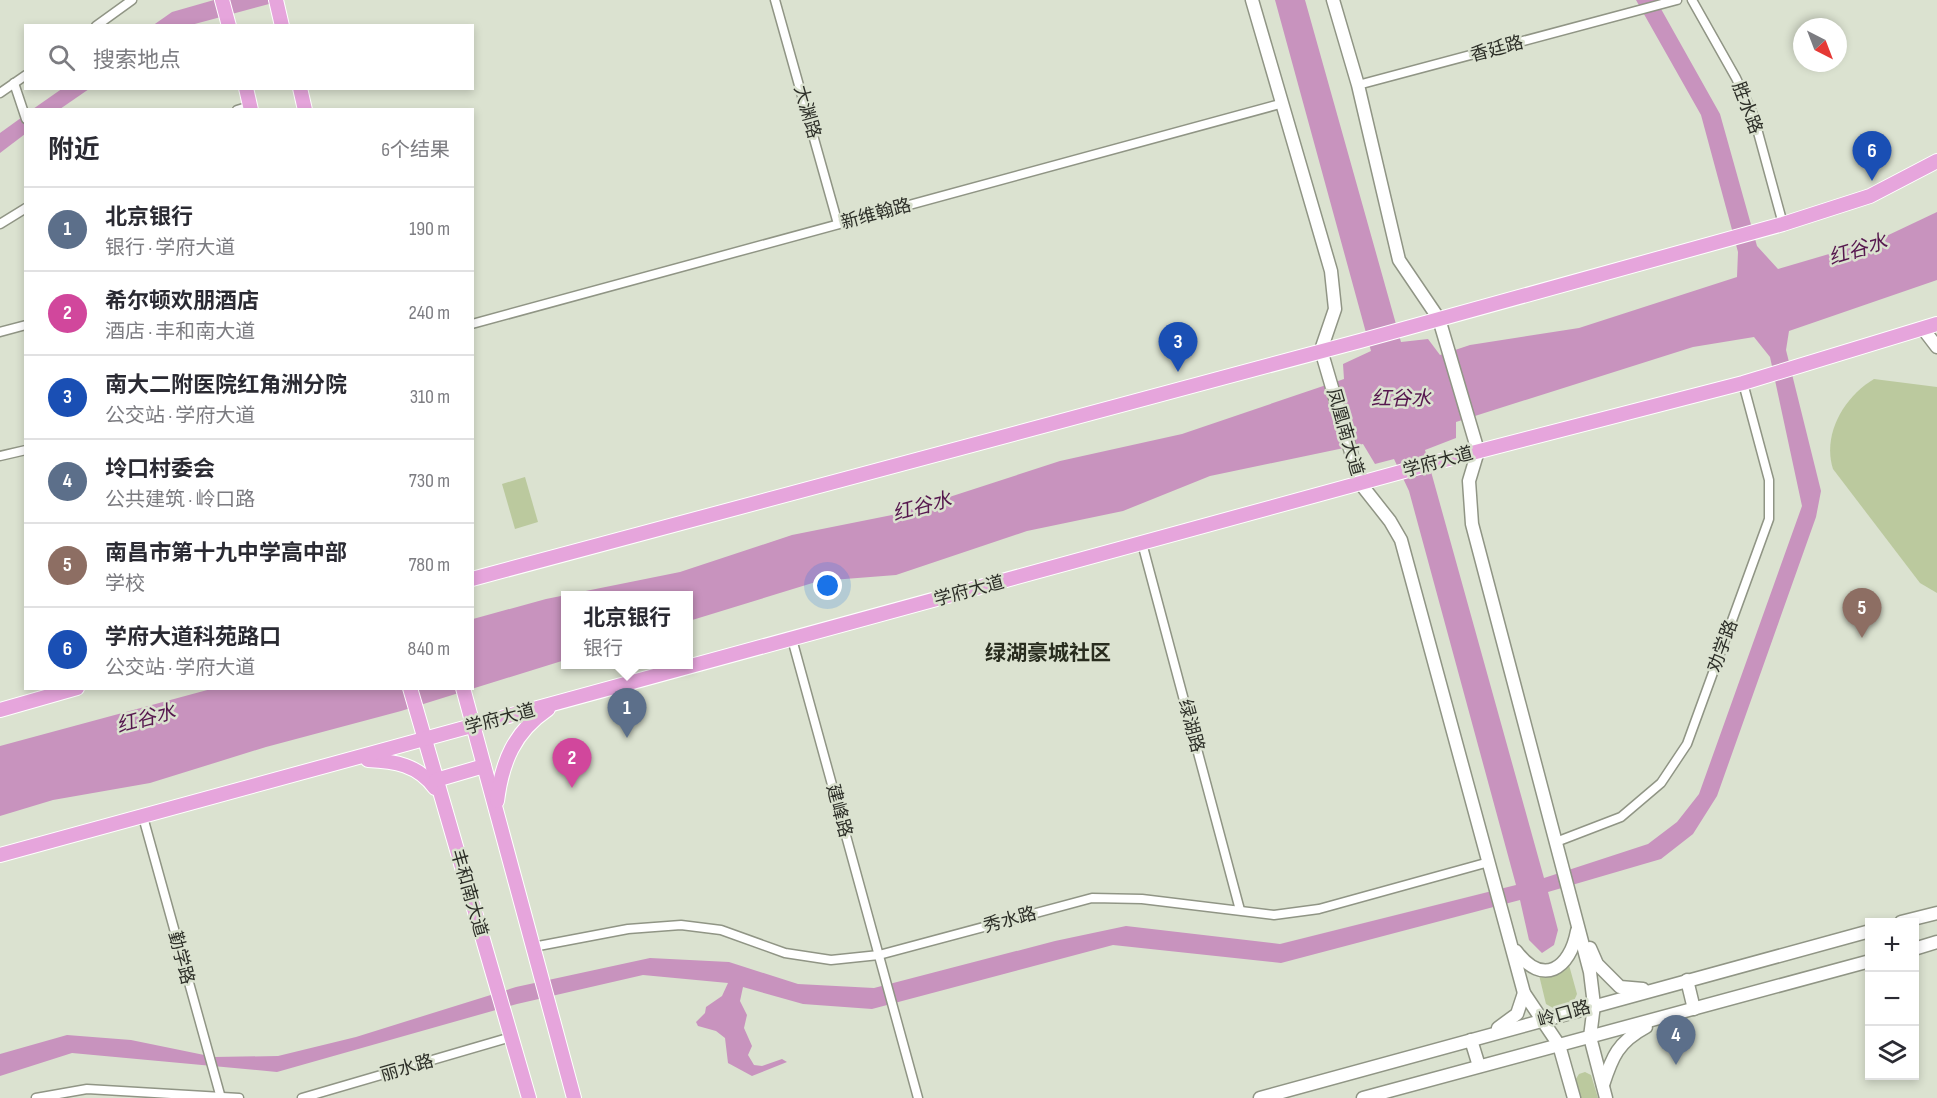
<!DOCTYPE html>
<html lang="zh">
<meta charset="utf-8">
<style>
:root{--surface:#fff;--page:#f7f7f7;--text:#2b2b33;--muted:#7c7c81;--line:#e1e1e2;--accent:#b45309}
body{margin:0;font-family:"Sofia Sans Condensed","Noto Sans SC",sans-serif;background:var(--page);color:var(--text)}
.controls{position:absolute;right:18px;bottom:18px;display:grid;overflow:hidden;border-radius:0px;box-shadow:0 3px 9px #0003}
.controls button{width:54px;height:54px;display:grid;place-items:center;padding:0;border:0;border-bottom:2px solid var(--line);background:var(--surface);color:var(--text);font:30px sans-serif}
.compass{position:absolute;left:1793px;top:18px;width:54px;height:54px;border-radius:50%;background:var(--surface);box-shadow:0 3px 9px #0003;rotate:138deg}
.you{position:absolute;left:828px;top:586px;width:21px;height:21px;margin:-15px;border:4px solid #fff;border-radius:50%;background:#1a73e8;box-shadow:0 0 0 9px #1a73e833}
.badge{display:grid;place-items:center;width:39px;height:39px;border-radius:50%;background:var(--accent);color:#fff;font-size:20px;font-weight:700}
.pin{position:absolute;translate:-50% -50px;filter:drop-shadow(0 2px 3px #0008)}
.pin::after{content:'';position:absolute;top:32px;width:21px;height:18px;background:inherit;clip-path:polygon(0 0,100% 0,50% 100%)}
.popup{position:absolute;left:561px;top:591px;width:132px;height:78px;box-sizing:border-box;display:grid;place-content:center;border-radius:0px;background:var(--surface);filter:drop-shadow(0 2px 4px #0005);font-size:20px;white-space:nowrap;color:var(--muted)}
.popup b{font-size:22px;color:var(--text)}
.popup::after{content:'';position:absolute;left:50%;top:100%;margin-left:-12px;border:12px solid transparent;border-top-color:var(--surface)}
.list{margin:0;padding:0;list-style:none}
h2{display:flex;justify-content:space-between;align-items:center;height:78px;margin:0;padding:0 24px;font-size:26px}
h2 small{font-size:20px;font-weight:400;color:var(--muted)}
.list li{display:grid;grid-template-columns:39px 1fr auto;gap:18px;align-items:center;box-sizing:border-box;height:84px;padding:0 24px;border-top:2px solid var(--line)}
.list b{display:block;font-size:22px;white-space:nowrap}
.list p{margin:0;font-size:20px;white-space:nowrap;color:var(--muted)}
.list em{font-size:20px;font-style:normal;color:var(--muted)}
.icon{flex:none;width:33px;height:33px;fill:none;stroke:currentColor;stroke-width:2;stroke-linecap:round;stroke-linejoin:round}
.map{position:relative;flex:none;width:1937px;height:1098px;overflow:hidden}
.search{position:absolute;background:var(--surface);box-shadow:0 3px 9px #0003;left:24px;top:24px;width:450px;height:66px;display:flex;align-items:center;gap:15px;box-sizing:border-box;padding:0 21px;border-radius:0px;color:var(--muted);font-size:22px}
.panel{position:absolute;background:var(--surface);box-shadow:0 3px 9px #0003;left:24px;top:108px;width:450px;height:582px;border-radius:0px}
.map>svg:first-child{display:block}
.green{fill:#bbc99e}
.water{fill:#c893be;fill-rule:evenodd}
.lines{fill:none;stroke-linecap:round;stroke-linejoin:round}
.street-casing{stroke:#909585;stroke-width:11}
.secondary-casing{stroke:#909585;stroke-width:15}
.primary-casing{stroke:#fff;stroke-width:16}
.street{stroke:#fff;stroke-width:8}
.secondary{stroke:#fff;stroke-width:12}
.primary{stroke:#e6a5dc;stroke-width:14}
.labels{text-anchor:middle;dominant-baseline:central;stroke-width:5;stroke-linejoin:round;paint-order:stroke}
.street-label{font-size:18px;fill:#2d2f28;stroke:#dbe2d0}
.water-label{font-size:20px;font-style:italic;fill:#56174e;stroke:#dbe2d0}
.quarter-label{font-size:21px;font-weight:bold;fill:#282c1e;stroke:#dbe2d0}
</style>
<div class="map">
<svg width="1937" height="1098" viewBox="0 0 1937 1098">
<rect width="100%" height="100%" fill="#dbe2d0"/>
<!-- green -->
<g class="green">
<path d="M1874,379L1937,387V593L1920,583L1833,469C1822,434 1844,397 1874,379Z"/>
<polygon points="525,477 538,522 515,529 502,484"/>
<polygon points="1569,965 1577,994 1573,1003 1553,1008 1546,1004 1539,975 1558,972"/>
<polygon points="1585,1072 1591,1075 1598,1098 1579,1098 1574,1082 1579,1074"/>
</g>
<!-- water -->
<g class="water">
<polygon points="214,0 284,0 191,25 152,26 172,12"/>
<path d="M1275,0H1305L1401,342L1428,339L1440,355L1470,345L1579,328L1737,277L1738,252L1701,115L1636,0H1656L1720,114L1757,246L1778,269L1880,239L1937,212V280L1789,331L1786,350L1821,491L1816,517L1717,796L1693,834L1661,859L1548,892L1558,930L1554,945L1542,953L1529,940L1520,900L1281,963L1113,945L872,1009L803,1004L743,987L740,1001L747,1015L744,1028L752,1046L748,1055L754,1065L762,1066L782,1059L787,1062L752,1076L728,1063L725,1038L716,1031L698,1026L696,1022L705,1013L706,1007L722,996L728,983L643,975L517,1004L277,1072L72,1053L0,1076V1054L67,1035L131,1040L214,1057L278,1056L356,1037L516,987L650,958L729,962L798,984L874,988L1055,941L1126,926L1280,944L1516,885L1409,491L1394,459L1375,464L1363,444L1210,476L1123,511L1027,531L896,575L819,581L689,621L688,596H566L565,660L401,711L266,747L150,783L53,800L0,816V746L211,689L472,688L473,619L546,599L680,572L792,535L897,514L1060,461L1182,434L1344,379L1343,364L1371,351ZM1754,337L1770,357L1802,506L1699,794L1677,822L1648,844L1544,878L1425,450L1456,438V422L1693,347Z"/>
<polygon points="63,88 89,89 60,109 33,109"/>
<polygon points="25,115 25,134 0,153 0,133"/>
</g>
<g class="lines">
<!-- street casing -->
<g class="street-casing">
<g id="street">
<polyline points="775,0 838,224"/>
<polyline points="1692,0 1736,78 1753,114 1783,224"/>
<polyline points="96,26 132,0"/>
<polyline points="14,83 26,119"/>
<polyline points="1358,85 1677,0"/>
<polyline points="0,93 26,75"/>
<polyline points="237,110 250,106"/>
<polyline points="0,224 26,208"/>
<polyline points="472,324 1280,104"/>
<polyline points="0,332 26,325"/>
<polyline points="0,456 26,450"/>
<polyline points="1142,543 1240,910"/>
<polyline points="792,639 918,1098"/>
<polyline points="143,817 221,1098"/>
<polyline points="1556,842 1621,817 1661,783 1687,744 1769,519 1769,480 1743,383"/>
<polyline points="533,947 628,929 681,925 721,930 785,953 831,960 879,955 1092,898 1142,899 1274,915 1319,909 1489,862"/>
<polyline points="36,1098 87,1089 239,1098"/>
<polyline points="302,1098 511,1037"/>
</g>
</g>
<!-- secondary casing -->
<g class="secondary-casing">
<g id="secondary">
<polyline points="1252,0 1331,271 1335,309 1321,350 1360,483 1390,521 1401,540 1524,993 1559,1045 1574,1098"/>
<polyline points="1333,0 1358,85 1399,260 1439,319 1478,451 1469,481 1472,524 1590,972 1594,1005 1590,1037 1606,1098"/>
<polyline points="1924,330 1937,347"/>
<polyline points="1901,922 1937,913"/>
<polyline points="1590,948 1597,964 1620,987 1643,989"/>
<polyline points="1914,949 1937,942"/>
<path d="M1516,951C1543,987 1570,969 1577,931"/>
<polyline points="1687,980 1694,1009"/>
<polyline points="1498,1028 1517,1014 1524,993"/>
<polyline points="1471,1040 1479,1066"/>
<path d="M1603,1085C1612,1057 1618,1042 1646,1027"/>
<polyline points="1260,1098 1870,931"/>
<polyline points="1363,1098 1870,961"/>
</g>
</g>
<!-- primary casing -->
<g class="primary-casing">
<g id="primary">
<polyline points="222,0 229,26"/>
<polyline points="276,0 282,26"/>
<polyline points="246,88 251,110"/>
<polyline points="300,88 305,110"/>
<polyline points="472,579 1360,341 1783,224 1870,196 1937,161"/>
<polyline points="410,688 529,1098"/>
<polyline points="463,688 574,1098"/>
<polyline points="0,710 77,688"/>
<path d="M368,760C395,761 418,765 435,788"/>
<polyline points="436,780 484,766"/>
<path d="M497,801C502,762 514,732 548,709"/>
<polyline points="0,855 1441,461 1743,383 1937,324"/>
</g>
</g>
<!-- street -->
<use href="#street" class="street"/>
<!-- secondary -->
<use href="#secondary" class="secondary"/>
<!-- primary -->
<use href="#primary" class="primary"/>
</g>
<g class="labels">
<!-- street labels -->
<g class="street-label">
<text transform="translate(1497 49) rotate(-15)">香廷路</text>
<text transform="translate(1747 108) rotate(69)">胜水路</text>
<text transform="translate(807 112) rotate(74)">大渊路</text>
<text transform="translate(876 214) rotate(-15)">新维翰路</text>
<text transform="translate(1345 432) rotate(74)">凤凰南大道</text>
<text transform="translate(1438 462) rotate(-15)">学府大道</text>
<text transform="translate(969 591) rotate(-15)">学府大道</text>
<text transform="translate(1723 646) rotate(-70)">劝学路</text>
<text transform="translate(500 719) rotate(-15)">学府大道</text>
<text transform="translate(1191 726) rotate(75)">绿湖路</text>
<text transform="translate(839 811) rotate(75)">建峰路</text>
<text transform="translate(469 893) rotate(74)">丰和南大道</text>
<text transform="translate(1010 920) rotate(-15)">秀水路</text>
<text transform="translate(181 958) rotate(75)">勤学路</text>
<text transform="translate(1564 1014) rotate(-16)">岭口路</text>
<text transform="translate(407 1068) rotate(-16)">丽水路</text>
</g>
<!-- water labels -->
<g class="water-label">
<text transform="translate(1858 250) rotate(-17)">红谷水</text>
<text x="1401" y="399">红谷水</text>
<text transform="translate(922 507) rotate(-15)">红谷水</text>
<text transform="translate(146 719) rotate(-15)">红谷水</text>
</g>
<!-- quarter labels -->
<g class="quarter-label">
<text x="1048" y="653">绿湖豪城社区</text>
</g>
</g>
</svg>
<div class="controls">
<button>+</button>
<button>−</button>
<button><svg class="icon" aria-label="layers" viewBox="0 0 24 24"><path d="M12 4l9 5-9 5-9-5zM3 14l9 5 9-5"/></svg></button>
</div>
<svg class="compass" viewBox="-18 -18 36 36"><path d="M0-13l5 13h-10z" fill="#e53935"/><path d="M0 13l5-13h-10z" fill="#7c7c81"/></svg>
<div class="you"></div>
<div class="pin badge" style="left:627px;top:738px;background:#5c6f8a">1</div>
<div class="popup"><b>北京银行</b>银行</div>
<div class="pin badge" style="left:572px;top:788px;background:#d1479c">2</div>
<div class="pin badge" style="left:1178px;top:372px;background:#1a4fb4">3</div>
<div class="pin badge" style="left:1676px;top:1065px;background:#5c6f8a">4</div>
<div class="pin badge" style="left:1862px;top:638px;background:#8d6e63">5</div>
<div class="pin badge" style="left:1872px;top:181px;background:#1a4fb4">6</div>
<div class="search"><svg class="icon" aria-label="search" viewBox="0 0 24 24"><circle cx="10" cy="10" r="6"/><path d="M15 15l6 6"/></svg>搜索地点</div>
<section class="panel">
<h2>附近<small>6个结果</small></h2>
<ul class="list">
<li><span class="badge" style="background:#5c6f8a">1</span><div><b>北京银行</b><p>银行 · 学府大道</p></div><em>190 m</em></li>
<li><span class="badge" style="background:#d1479c">2</span><div><b>希尔顿欢朋酒店</b><p>酒店 · 丰和南大道</p></div><em>240 m</em></li>
<li><span class="badge" style="background:#1a4fb4">3</span><div><b>南大二附医院红角洲分院</b><p>公交站 · 学府大道</p></div><em>310 m</em></li>
<li><span class="badge" style="background:#5c6f8a">4</span><div><b>坽口村委会</b><p>公共建筑 · 岭口路</p></div><em>730 m</em></li>
<li><span class="badge" style="background:#8d6e63">5</span><div><b>南昌市第十九中学高中部</b><p>学校</p></div><em>780 m</em></li>
<li><span class="badge" style="background:#1a4fb4">6</span><div><b>学府大道科苑路口</b><p>公交站 · 学府大道</p></div><em>840 m</em></li>
</ul>
</section>
</div>
